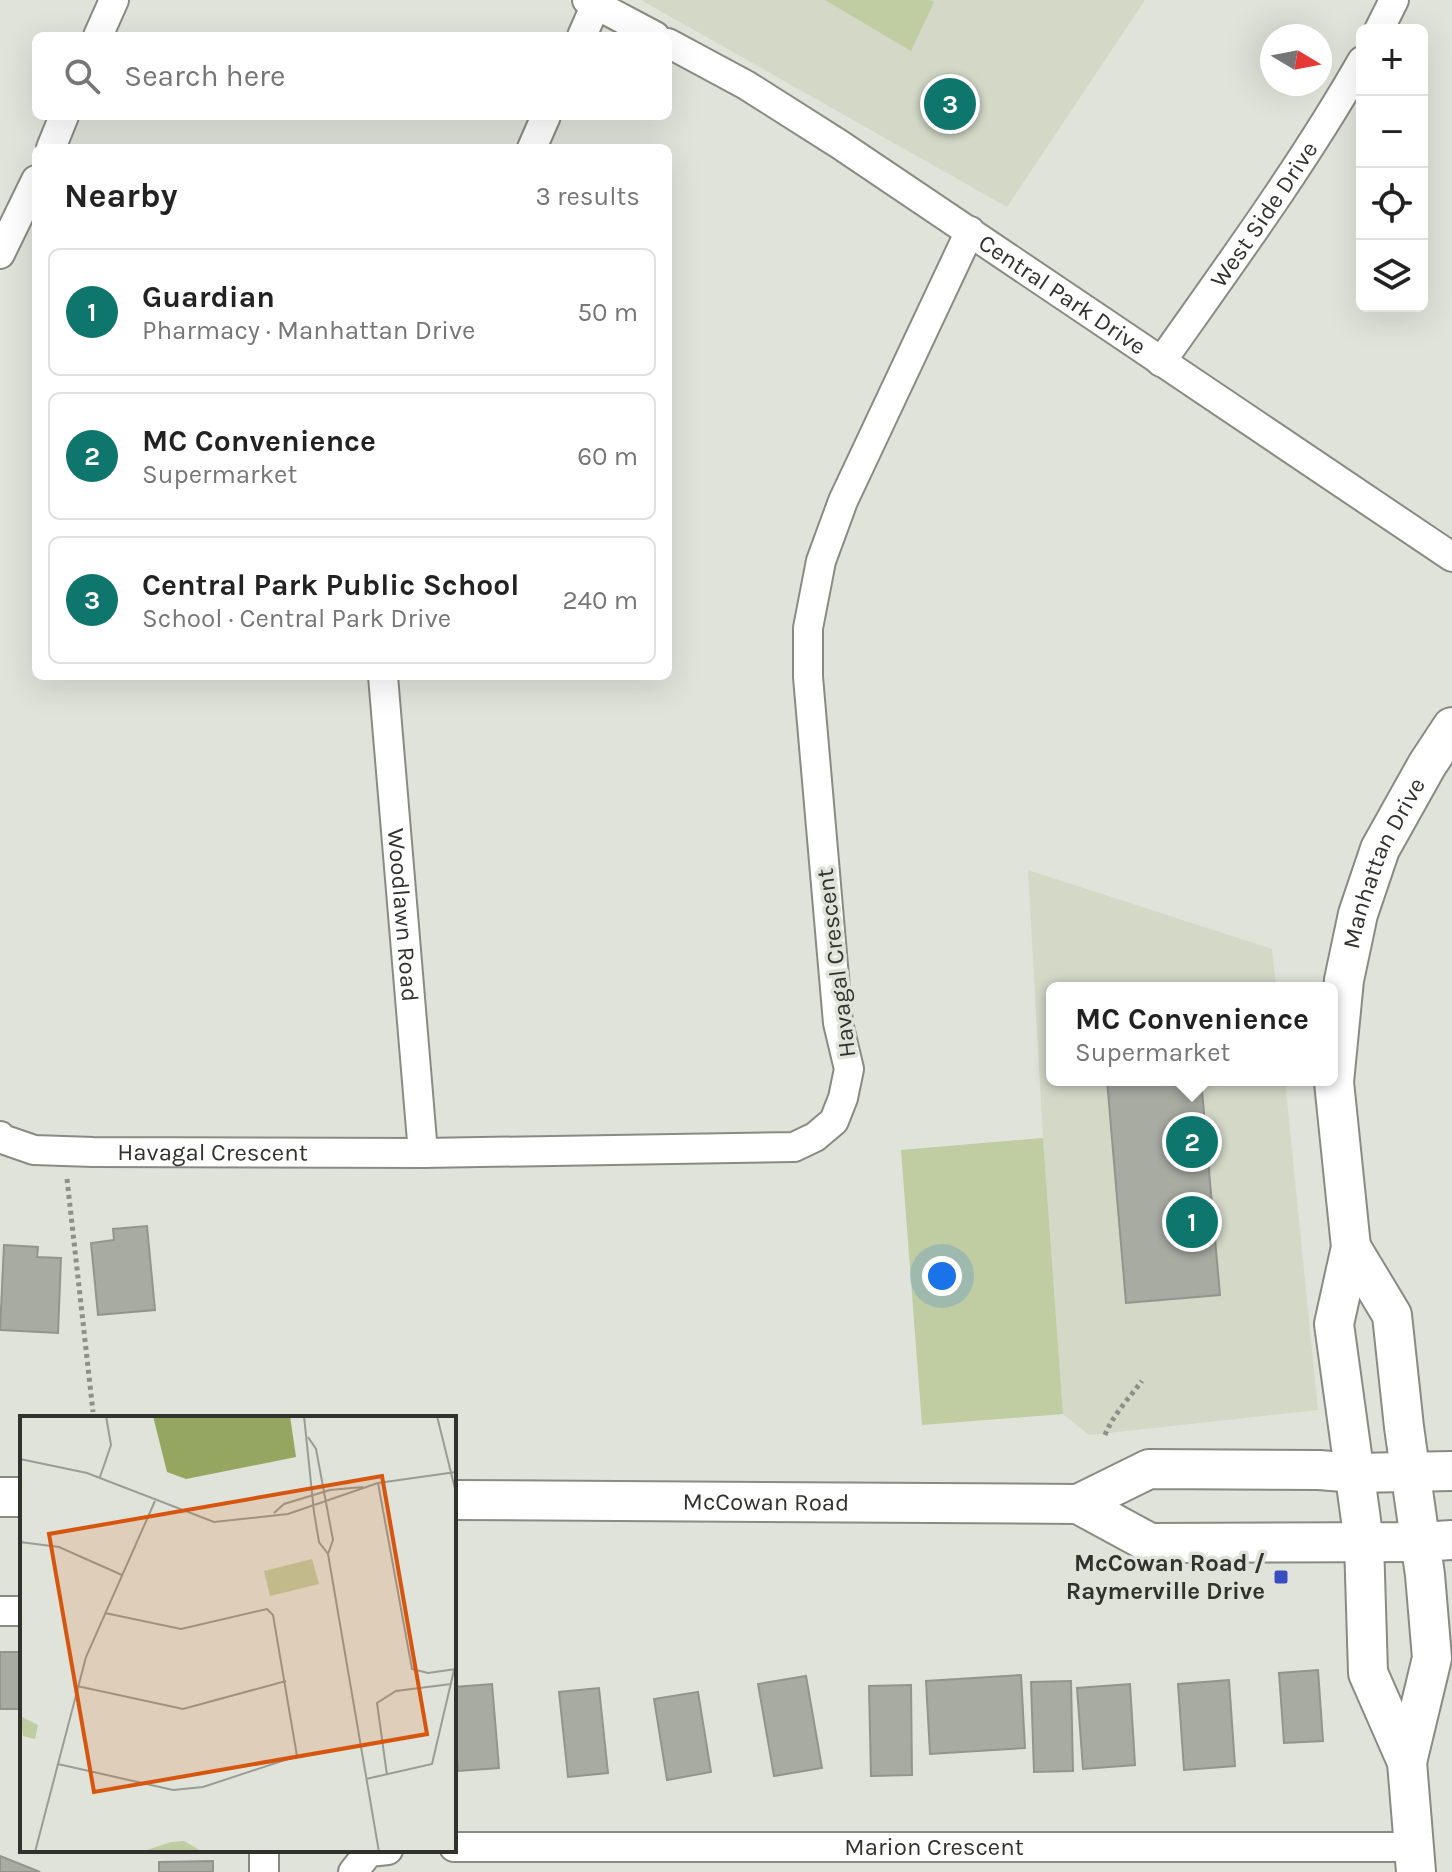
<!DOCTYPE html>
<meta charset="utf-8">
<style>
:root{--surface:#fff;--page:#f6f6f6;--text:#222;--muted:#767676;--line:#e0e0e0;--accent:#0f766e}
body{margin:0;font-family:Karla,sans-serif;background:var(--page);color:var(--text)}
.controls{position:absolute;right:24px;top:24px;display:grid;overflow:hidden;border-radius:12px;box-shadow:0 8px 32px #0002}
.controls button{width:72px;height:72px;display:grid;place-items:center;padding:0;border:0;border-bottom:2px solid var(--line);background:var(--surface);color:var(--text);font:40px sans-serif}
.compass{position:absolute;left:1260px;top:24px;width:72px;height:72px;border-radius:50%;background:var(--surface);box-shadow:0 8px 32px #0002;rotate:100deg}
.you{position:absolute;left:942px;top:1276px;width:28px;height:28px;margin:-20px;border:6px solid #fff;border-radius:50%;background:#1a73e8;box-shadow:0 0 0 12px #1a73e833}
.badge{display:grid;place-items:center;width:52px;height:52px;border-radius:50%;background:var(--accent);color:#fff;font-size:26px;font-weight:700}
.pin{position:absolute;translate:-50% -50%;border:4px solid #fff;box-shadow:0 2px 8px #0006}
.popup{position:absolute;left:1046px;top:982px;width:292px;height:104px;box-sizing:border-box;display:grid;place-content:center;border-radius:12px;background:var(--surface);filter:drop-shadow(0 2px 6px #0005);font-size:26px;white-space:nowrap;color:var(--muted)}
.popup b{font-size:30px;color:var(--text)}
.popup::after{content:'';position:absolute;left:50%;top:100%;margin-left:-16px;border:16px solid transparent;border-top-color:var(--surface)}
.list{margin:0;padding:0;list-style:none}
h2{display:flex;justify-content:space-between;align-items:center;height:104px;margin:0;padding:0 32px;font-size:34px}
h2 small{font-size:26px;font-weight:400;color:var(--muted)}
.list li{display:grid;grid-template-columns:52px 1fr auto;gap:24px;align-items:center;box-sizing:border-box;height:128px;margin:0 16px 16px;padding:0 16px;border:2px solid var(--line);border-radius:12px}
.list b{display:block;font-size:30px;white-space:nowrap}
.list p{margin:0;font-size:26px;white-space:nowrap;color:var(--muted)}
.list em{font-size:26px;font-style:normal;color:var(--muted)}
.icon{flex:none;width:44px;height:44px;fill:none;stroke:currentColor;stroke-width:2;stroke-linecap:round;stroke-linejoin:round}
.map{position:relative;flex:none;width:1452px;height:1872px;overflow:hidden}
.search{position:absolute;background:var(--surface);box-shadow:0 8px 32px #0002;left:32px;top:32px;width:640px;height:88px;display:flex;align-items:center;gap:20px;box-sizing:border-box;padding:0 28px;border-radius:12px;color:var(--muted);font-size:30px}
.panel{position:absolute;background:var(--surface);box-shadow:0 8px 32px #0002;left:32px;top:144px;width:640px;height:536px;border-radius:12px}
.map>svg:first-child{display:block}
.built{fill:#d3d8c7}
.green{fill:#c0cca1}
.building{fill:#a8aba2;stroke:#93958d;stroke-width:2}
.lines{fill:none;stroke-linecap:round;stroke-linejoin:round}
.street-casing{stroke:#898b83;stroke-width:32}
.secondary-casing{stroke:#898b83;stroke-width:42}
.path{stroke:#8d8f88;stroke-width:5;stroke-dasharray:4 4;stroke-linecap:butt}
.street{stroke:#fff;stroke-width:28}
.secondary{stroke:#fff;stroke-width:38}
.poi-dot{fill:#384ec0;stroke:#e0e3d9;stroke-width:3}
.labels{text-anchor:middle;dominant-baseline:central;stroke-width:7;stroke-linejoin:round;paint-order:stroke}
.street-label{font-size:24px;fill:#31322e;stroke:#e0e3d9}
.poi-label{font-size:24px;font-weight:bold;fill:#31322e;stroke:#e0e3d9;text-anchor:end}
.inset-road{fill:none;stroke:#9a9c95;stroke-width:2}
.view{fill:#d6550f;fill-opacity:0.15;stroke:#d6550f;stroke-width:4}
.inset-edge{fill:none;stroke:#31322e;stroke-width:4}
</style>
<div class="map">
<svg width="1452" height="1872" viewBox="0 0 1452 1872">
<rect width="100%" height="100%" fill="#e0e3d9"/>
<!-- built -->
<g class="built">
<polygon points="641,0 1145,0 1007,207"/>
<polygon points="1028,870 1272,949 1276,988 1052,988 1052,1080 1285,1080 1318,1410 1089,1435 1063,1414 1043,1138"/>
</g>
<!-- green -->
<g class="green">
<polygon points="825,0 929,0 934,2 911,51"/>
<polygon points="1043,1138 1063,1414 922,1425 901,1150"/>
</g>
<!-- building -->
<g class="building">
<polygon points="1107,1080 1201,1080 1220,1295 1126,1303"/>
<polygon points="147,1226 155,1310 98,1315 91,1243 114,1240 113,1229"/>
<polygon points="4,1245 38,1247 37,1257 61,1258 58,1333 0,1330"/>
<rect x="0" y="1652" width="22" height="57"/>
<polygon points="1318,1670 1323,1741 1284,1743 1279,1673"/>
<polygon points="1021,1675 1025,1748 930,1754 926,1681"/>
<polygon points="806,1676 822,1768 774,1776 758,1684"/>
<polygon points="1229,1680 1235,1766 1184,1770 1178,1684"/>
<polygon points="1071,1681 1073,1771 1034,1772 1031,1682"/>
<polygon points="492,1684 499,1768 458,1771 454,1729 454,1687"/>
<polygon points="1130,1684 1135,1765 1083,1769 1077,1688"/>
<polygon points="911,1685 912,1775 871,1776 869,1686"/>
<polygon points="599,1688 608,1773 568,1777 559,1692"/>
<polygon points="698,1692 711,1772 667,1780 654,1699"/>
<polygon points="0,1856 40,1872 0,1872"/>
<polygon points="213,1861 213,1872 159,1872 159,1862"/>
</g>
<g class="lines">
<!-- street casing -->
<g class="street-casing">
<g id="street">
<polyline points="587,0 655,36"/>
<polyline points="1379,30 1394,0"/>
<polyline points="98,36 114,0"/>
<polyline points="582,36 596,4"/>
<path id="s1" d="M668,43L746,85L839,144L1452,557"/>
<polyline points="51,148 64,116"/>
<polyline points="532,148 546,116"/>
<polyline points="0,254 36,180"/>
<path id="s2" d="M1161,362C1230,264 1302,166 1362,61"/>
<path id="s3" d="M383,676L423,1153"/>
<path id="s4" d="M0,1136L2,1139L34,1150L93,1152L423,1153L794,1147L815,1137L834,1121L843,1098L849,1069L838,1023L808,677V628L821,561L843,501L970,231"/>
<polyline points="0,1611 22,1611"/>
<path id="s5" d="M454,1847H1415"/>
<polyline points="264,1850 264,1872"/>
<polyline points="353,1872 369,1852 388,1850"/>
</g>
</g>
<!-- secondary casing -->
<g class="secondary-casing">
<g id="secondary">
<polyline points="1351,1247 1392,1315 1404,1427 1425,1575 1432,1658 1407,1762"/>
<polyline points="0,1497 22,1497"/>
<path id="s6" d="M454,1500L1078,1504L1149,1469L1319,1470L1356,1473L1452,1471"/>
<polyline points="1078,1504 1150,1543 1420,1542 1452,1540"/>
<path id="s7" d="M1416,1872L1407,1762L1368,1673L1364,1542L1334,1324L1351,1247L1334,1082L1344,980L1358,914L1380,849L1427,765L1452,727"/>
</g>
</g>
<!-- path -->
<g class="path">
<polyline points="67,1179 93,1412"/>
<path d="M1105,1435C1113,1415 1129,1398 1142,1381"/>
</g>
<!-- street -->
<use href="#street" class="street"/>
<!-- secondary -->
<use href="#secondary" class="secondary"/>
</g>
<!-- markers -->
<rect class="poi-dot" x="1273" y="1569" width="16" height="16" rx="4"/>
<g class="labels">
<!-- street labels -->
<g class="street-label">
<text stroke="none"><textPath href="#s2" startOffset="180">West Side Drive</textPath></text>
<text stroke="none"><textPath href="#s1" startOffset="468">Central Park Drive</textPath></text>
<text stroke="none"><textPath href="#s7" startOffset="1030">Manhattan Drive</textPath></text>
<text stroke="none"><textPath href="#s3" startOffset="240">Woodlawn Road</textPath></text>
<text transform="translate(836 963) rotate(-97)">Havagal Crescent</text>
<text stroke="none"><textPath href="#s4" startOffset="216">Havagal Crescent</textPath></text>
<text stroke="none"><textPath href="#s6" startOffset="312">McCowan Road</textPath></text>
<text stroke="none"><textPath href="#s5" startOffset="480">Marion Crescent</textPath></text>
</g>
<!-- poi labels -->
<g class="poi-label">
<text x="1265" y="1563">McCowan Road /<tspan x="1265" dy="28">Raymerville Drive</tspan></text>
</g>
</g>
<!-- overview -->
<g transform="translate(20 1416)">
<rect width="436" height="436" fill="#e0e3d9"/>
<path d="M292,143L299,168L250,180L244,155ZM0,300L18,309L15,323L3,320ZM164,425L183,436H121L151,426Z" fill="#c0cca1"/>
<path d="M133,0H270L276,41L166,63L147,56Z" fill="#95a661"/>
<path class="inset-road" d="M284,0L294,96L299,126L308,138L359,436M417,0L436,77M288,21L296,33L313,124L308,138M0,43L67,57L194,106L268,98L358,67L436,56M80,61L91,29L86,0M358,67L392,253L408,257L436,253M254,97L264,88L310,74L343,71M0,126L39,131L102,159M57,270L163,293L266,265M38,348L153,374L183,371L277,340L253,199L247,193L161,213L85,197M367,359L357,287L376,275L431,268M346,363L412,348L434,254M15,436L66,241L135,85"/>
<path class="view" d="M362,60L407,318L74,376L29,118Z"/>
<rect width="436" height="436" class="inset-edge"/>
</g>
</svg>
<div class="controls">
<button>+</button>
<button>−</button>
<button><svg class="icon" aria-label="locate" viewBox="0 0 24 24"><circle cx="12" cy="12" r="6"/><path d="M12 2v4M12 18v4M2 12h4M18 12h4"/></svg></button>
<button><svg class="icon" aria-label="layers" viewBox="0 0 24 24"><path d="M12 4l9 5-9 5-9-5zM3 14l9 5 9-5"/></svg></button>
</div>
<svg class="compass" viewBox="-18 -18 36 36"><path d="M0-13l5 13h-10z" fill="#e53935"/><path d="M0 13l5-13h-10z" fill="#767676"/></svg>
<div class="you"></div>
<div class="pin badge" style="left:1192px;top:1222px">1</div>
<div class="pin badge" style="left:1192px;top:1142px">2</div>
<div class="popup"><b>MC Convenience</b>Supermarket</div>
<div class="pin badge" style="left:950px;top:104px">3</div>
<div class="search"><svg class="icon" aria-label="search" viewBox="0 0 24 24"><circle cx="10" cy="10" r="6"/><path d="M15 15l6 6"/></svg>Search here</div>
<section class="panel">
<h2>Nearby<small>3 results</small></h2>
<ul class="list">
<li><span class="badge">1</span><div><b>Guardian</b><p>Pharmacy · Manhattan Drive</p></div><em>50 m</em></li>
<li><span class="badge">2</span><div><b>MC Convenience</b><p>Supermarket</p></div><em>60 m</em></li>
<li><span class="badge">3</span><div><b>Central Park Public School</b><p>School · Central Park Drive</p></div><em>240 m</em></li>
</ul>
</section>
</div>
